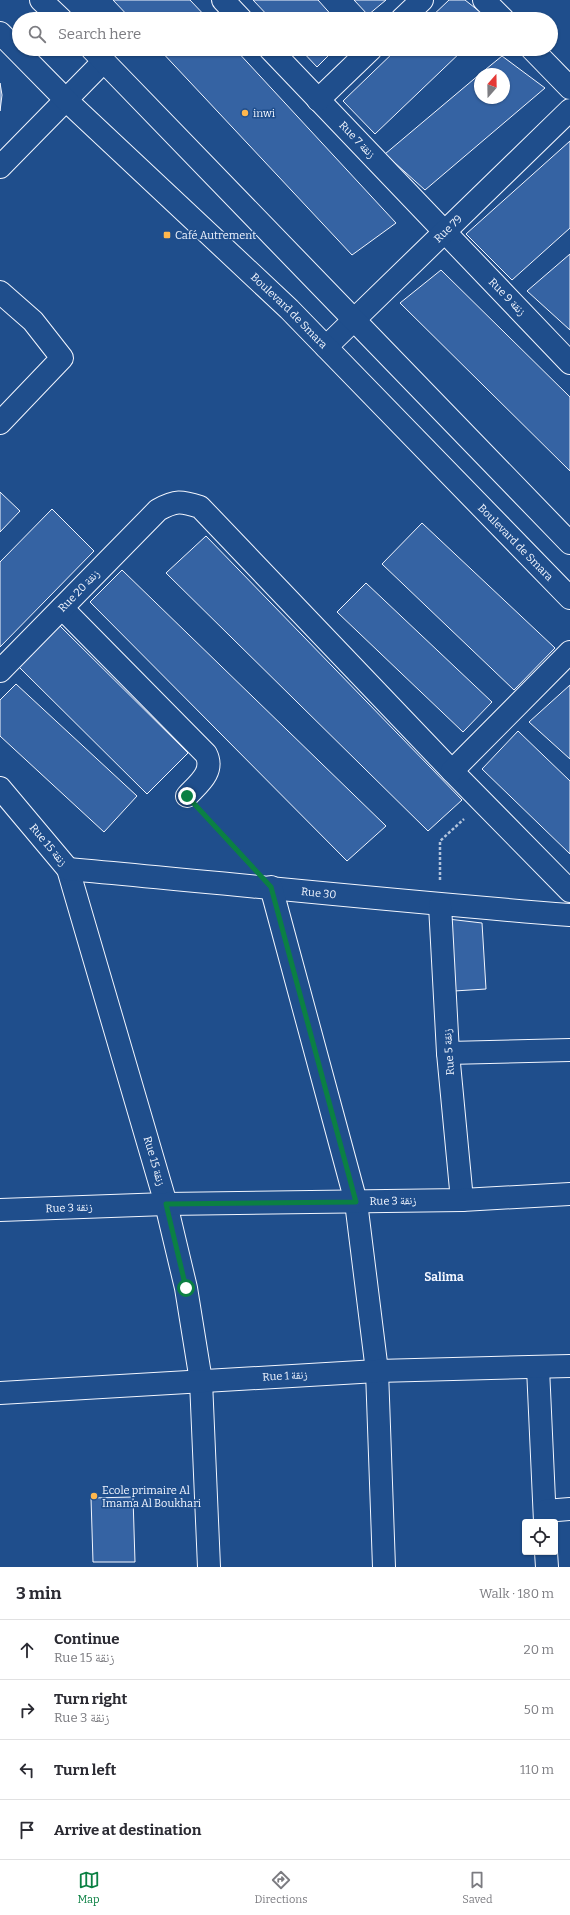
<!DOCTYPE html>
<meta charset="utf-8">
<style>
:root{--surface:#fff;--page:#f2f2f3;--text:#2b2b33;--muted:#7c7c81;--line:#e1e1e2;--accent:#0b8043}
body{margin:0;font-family:Bitter,"Noto Naskh Arabic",serif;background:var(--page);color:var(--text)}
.controls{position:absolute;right:12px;bottom:12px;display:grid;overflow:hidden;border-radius:4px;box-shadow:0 1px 3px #0004}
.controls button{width:36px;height:36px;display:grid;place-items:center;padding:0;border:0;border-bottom:1px solid var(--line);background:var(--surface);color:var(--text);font:20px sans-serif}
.compass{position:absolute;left:474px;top:68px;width:36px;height:36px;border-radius:50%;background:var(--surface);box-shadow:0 1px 3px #0004;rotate:20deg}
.stop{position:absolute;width:12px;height:12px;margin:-9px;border:3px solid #0b8043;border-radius:50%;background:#fff}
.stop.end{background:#0b8043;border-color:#fff;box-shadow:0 1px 4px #0008}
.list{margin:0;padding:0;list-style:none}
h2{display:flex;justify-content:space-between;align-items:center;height:52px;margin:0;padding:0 16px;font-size:17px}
h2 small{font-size:13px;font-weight:400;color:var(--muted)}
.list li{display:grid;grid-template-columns:26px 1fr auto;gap:12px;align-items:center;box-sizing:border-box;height:60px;padding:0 16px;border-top:1px solid var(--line)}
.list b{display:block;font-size:15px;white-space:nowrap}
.list p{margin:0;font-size:13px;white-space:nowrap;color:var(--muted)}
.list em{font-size:13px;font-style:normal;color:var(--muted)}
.icon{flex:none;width:22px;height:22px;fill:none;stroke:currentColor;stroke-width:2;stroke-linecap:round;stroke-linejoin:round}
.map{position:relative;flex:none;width:570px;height:1567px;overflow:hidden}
.search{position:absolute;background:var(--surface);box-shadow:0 1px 3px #0004;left:12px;right:12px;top:12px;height:44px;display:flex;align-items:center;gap:10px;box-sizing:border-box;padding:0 14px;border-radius:22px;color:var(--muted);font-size:15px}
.sheet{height:292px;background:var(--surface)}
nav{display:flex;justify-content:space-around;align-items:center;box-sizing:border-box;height:56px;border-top:1px solid var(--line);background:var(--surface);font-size:11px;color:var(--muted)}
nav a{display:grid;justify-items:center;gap:2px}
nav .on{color:var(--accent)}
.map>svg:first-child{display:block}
.building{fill:#3563a3;stroke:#f2f6ff}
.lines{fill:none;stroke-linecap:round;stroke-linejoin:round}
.street-casing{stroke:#f2f6ff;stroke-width:24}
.secondary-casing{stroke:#f2f6ff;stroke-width:24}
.path{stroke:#b3c4dc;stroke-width:2.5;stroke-dasharray:3 2;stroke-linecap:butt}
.street{stroke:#1f4e8c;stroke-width:22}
.secondary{stroke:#1f4e8c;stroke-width:22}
.route{stroke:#0b8043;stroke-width:5}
.poi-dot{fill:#ffb74d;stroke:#1f4e8c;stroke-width:1.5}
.labels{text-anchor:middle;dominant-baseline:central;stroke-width:3;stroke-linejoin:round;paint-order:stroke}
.poi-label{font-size:11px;fill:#f2f6ff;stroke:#1f4e8c;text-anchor:start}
.street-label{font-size:11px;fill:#f2f6ff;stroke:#1f4e8c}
.neighbourhood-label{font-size:12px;font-weight:bold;fill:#f2f6ff;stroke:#1f4e8c}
</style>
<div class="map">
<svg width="570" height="1567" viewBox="0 0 570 1567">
<rect width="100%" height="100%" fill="#1f4e8c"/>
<!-- building -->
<g class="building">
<polygon points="113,0 190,0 208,19 131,19"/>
<polygon points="253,0 318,0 335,19 271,19"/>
<polygon points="354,0 386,0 368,15"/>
<polygon points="449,0 465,0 489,19 429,19"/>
<polygon points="159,49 235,49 396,223 352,255"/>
<polygon points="300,49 335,49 317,67"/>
<polygon points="397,49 464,49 375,134 343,101"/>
<polygon points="502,56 545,88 425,190 385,154 480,74 480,98 504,98 504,74 480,74"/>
<polygon points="0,83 2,95 0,111"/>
<polygon points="570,141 570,228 512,280 466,234"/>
<polygon points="570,254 570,330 527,291"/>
<polygon points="441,270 570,397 570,471 400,303"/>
<polygon points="0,492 20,511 0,532"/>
<polygon points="52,509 94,551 0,647 0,562"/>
<polygon points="422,523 555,648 514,690 382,564"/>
<polygon points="206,536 462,800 428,831 166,573"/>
<polygon points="122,570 386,826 347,861 90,602"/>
<polygon points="366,583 492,702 463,732 337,612"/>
<polygon points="60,626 188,753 147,794 19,667"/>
<polygon points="16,684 137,796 104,832 0,736 0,700"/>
<polygon points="570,685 570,759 529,722"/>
<polygon points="518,731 570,781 570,854 482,769"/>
<polygon points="448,919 482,923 486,989 454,991"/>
<polygon points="133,1497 135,1562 93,1562 91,1498"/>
</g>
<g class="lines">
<!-- street casing -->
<g class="street-casing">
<g id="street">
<polyline points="223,0 241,19"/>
<polyline points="484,0 503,19"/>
<polyline points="402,19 422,0"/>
<polyline points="270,49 570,363"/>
<polyline points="532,49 570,88"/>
<polyline points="318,100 371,49"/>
<polyline points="0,167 104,61"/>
<polyline points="0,292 33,321 62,358 0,423"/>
<path id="s1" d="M326,347L570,110"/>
<path d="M62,608L206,754C215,772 198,784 187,796"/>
<path d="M0,671L158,510C176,500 181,501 200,507L452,771L570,891"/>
<polyline points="452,771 570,652"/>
<polyline points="0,788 68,869 166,1204 186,1288 201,1381 209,1567"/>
<path id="s2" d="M68,869C235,884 402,902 570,915"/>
<polyline points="271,887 356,1202 377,1371 384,1567"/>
<polyline points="440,905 448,1053 462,1200"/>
<polyline points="448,1053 570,1050"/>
<polyline points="0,1210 166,1204 462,1200 570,1194"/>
<polyline points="538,1368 545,1522"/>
<polyline points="0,1393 377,1371 570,1366"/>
<polyline points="545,1511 570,1509"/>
<polyline points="546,1552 547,1567"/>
</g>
</g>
<!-- secondary casing -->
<g class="secondary-casing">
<g id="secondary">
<polyline points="41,0 61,19"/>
<path id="s3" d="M0,33L66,100L289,309L570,598"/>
<polyline points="92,49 570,543"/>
</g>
</g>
<!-- path -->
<g class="path">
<polyline points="203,814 246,860"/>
<polyline points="440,880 440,841 464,819"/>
</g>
<!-- street -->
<use href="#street" class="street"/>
<!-- secondary -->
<use href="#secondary" class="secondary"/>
</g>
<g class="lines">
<!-- route -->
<polyline class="route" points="186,1288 166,1204 356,1202 271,887 187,796"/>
</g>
<!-- markers -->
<g class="poi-dot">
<circle cx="245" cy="113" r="4"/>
<rect x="163" y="231" width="8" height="8" rx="2"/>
<circle cx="94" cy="1496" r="4"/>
</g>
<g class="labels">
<!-- poi labels -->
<g class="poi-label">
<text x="253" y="113">inwi</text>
<text x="175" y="235">Café Autrement</text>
<text x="102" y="1490">Ecole primaire Al<tspan x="102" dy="13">Imama Al Boukhari</tspan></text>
</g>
<!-- street labels -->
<g class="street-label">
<text transform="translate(357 140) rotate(46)">Rue 7 زنقة</text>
<text stroke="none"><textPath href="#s1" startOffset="170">Rue 79</textPath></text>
<text transform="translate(507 297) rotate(46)">Rue 9 زنقة</text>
<text stroke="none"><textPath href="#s3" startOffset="401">Boulevard de Smara</textPath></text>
<text stroke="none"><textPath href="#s3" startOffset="725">Boulevard de Smara</textPath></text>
<text transform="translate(79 591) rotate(-46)">Rue 20 زنقة</text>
<text transform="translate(48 845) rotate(50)">Rue 15 زنقة</text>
<text stroke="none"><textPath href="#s2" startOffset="252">Rue 30</textPath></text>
<text transform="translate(449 1052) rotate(-94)">Rue 5 زنقة</text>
<text transform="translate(154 1161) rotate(74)">Rue 15 زنقة</text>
<text transform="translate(393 1201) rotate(-1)">Rue 3 زنقة</text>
<text transform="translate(69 1208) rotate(-2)">Rue 3 زنقة</text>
<text transform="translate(285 1376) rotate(-3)">Rue 1 زنقة</text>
</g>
<!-- neighbourhood labels -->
<g class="neighbourhood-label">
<text x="444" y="1277">Salima</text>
</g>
</g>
</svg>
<div class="controls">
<button><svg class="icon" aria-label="locate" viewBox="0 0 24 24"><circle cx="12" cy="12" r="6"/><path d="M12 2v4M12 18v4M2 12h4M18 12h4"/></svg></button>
</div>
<svg class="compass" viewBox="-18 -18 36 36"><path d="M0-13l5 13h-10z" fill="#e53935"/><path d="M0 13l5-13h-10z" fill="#7c7c81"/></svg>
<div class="stop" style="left:186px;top:1288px"></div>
<div class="stop end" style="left:187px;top:796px"></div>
<div class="search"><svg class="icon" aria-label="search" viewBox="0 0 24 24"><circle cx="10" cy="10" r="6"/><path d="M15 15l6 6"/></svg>Search here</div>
</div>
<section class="sheet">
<h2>3 min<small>Walk · 180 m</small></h2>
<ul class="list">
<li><svg class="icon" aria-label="ahead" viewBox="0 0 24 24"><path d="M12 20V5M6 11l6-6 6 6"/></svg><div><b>Continue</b><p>Rue 15 زنقة</p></div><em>20 m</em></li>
<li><svg class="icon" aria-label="right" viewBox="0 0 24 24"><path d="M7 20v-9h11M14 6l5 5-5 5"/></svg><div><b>Turn right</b><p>Rue 3 زنقة</p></div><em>50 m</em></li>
<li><svg class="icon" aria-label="left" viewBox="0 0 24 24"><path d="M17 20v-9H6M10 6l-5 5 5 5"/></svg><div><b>Turn left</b></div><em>110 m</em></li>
<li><svg class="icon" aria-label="arrive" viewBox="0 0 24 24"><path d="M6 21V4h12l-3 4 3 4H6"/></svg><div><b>Arrive at destination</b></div></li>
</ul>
</section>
<nav>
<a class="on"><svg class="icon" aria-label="map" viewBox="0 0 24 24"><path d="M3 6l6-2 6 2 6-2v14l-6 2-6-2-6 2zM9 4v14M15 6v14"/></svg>Map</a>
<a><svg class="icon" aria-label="directions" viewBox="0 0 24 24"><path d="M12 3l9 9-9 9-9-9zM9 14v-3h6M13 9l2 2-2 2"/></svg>Directions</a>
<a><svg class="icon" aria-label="saved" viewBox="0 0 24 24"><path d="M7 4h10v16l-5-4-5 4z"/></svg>Saved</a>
</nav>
